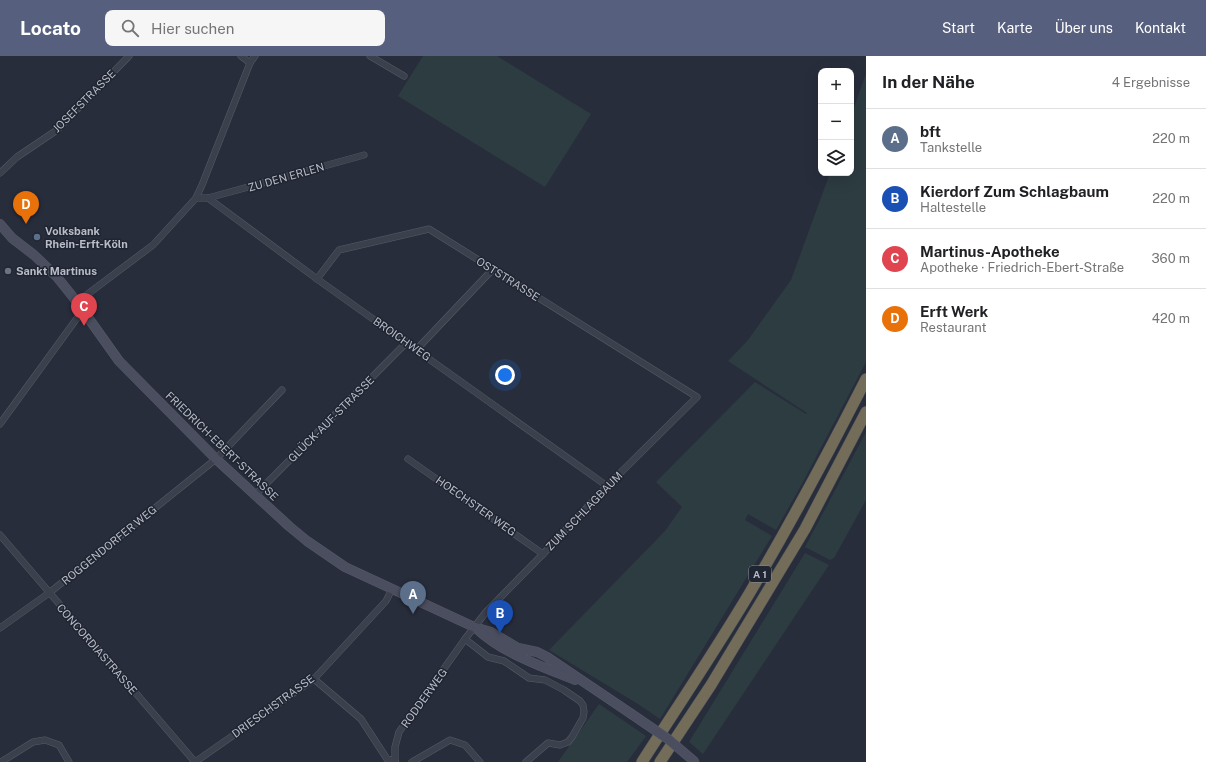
<!DOCTYPE html>
<html lang="de">
<meta charset="utf-8">
<style>
:root{--surface:#fff;--page:#f6f6f6;--text:#202124;--muted:#757577;--line:#e0e0e0;--accent:#565f7e}
body{margin:0;font-family:"Public Sans",sans-serif;background:var(--page);color:var(--text)}
.controls{position:absolute;right:12px;top:12px;display:grid;overflow:hidden;border-radius:8px;box-shadow:0 4px 16px #0002}
.controls button{width:36px;height:36px;display:grid;place-items:center;padding:0;border:0;border-bottom:1px solid var(--line);background:var(--surface);color:var(--text);font:20px sans-serif}
.you{position:absolute;left:505px;top:319px;width:14px;height:14px;margin:-10px;border:3px solid #fff;border-radius:50%;background:#1a73e8;box-shadow:0 0 0 6px #1a73e833}
.badge{display:grid;place-items:center;width:26px;height:26px;border-radius:50%;background:var(--accent);color:#fff;font-size:13px;font-weight:700}
.pin{position:absolute;translate:-50% -33px;filter:drop-shadow(0 1px 2px #0008)}
.pin::after{content:'';position:absolute;top:21px;width:14px;height:12px;background:inherit;clip-path:polygon(0 0,100% 0,50% 100%)}
.list{margin:0;padding:0;list-style:none}
h2{display:flex;justify-content:space-between;align-items:center;height:52px;margin:0;padding:0 16px;font-size:17px}
h2 small{font-size:13px;font-weight:400;color:var(--muted)}
.list li{display:grid;grid-template-columns:26px 1fr auto;gap:12px;align-items:center;box-sizing:border-box;height:60px;padding:0 16px;border-top:1px solid var(--line)}
.list b{display:block;font-size:15px;white-space:nowrap}
.list p{margin:0;font-size:13px;white-space:nowrap;color:var(--muted)}
.list em{font-size:13px;font-style:normal;color:var(--muted)}
.icon{flex:none;width:22px;height:22px;fill:none;stroke:currentColor;stroke-width:2;stroke-linecap:round;stroke-linejoin:round}
.map{position:relative;flex:none;width:866px;height:706px;overflow:hidden}
header{display:flex;align-items:center;gap:24px;box-sizing:border-box;height:56px;padding:0 20px;background:var(--accent);color:#fff}
header strong{font-size:19px}
nav{display:flex;gap:22px;margin-inline-start:auto;font-size:14px}
.search{width:280px;height:36px;background:var(--page);display:flex;align-items:center;gap:10px;box-sizing:border-box;padding:0 14px;border-radius:8px;color:var(--muted);font-size:15px}
main{display:flex}
aside{flex:1;background:var(--surface)}
.map>svg:first-child{display:block}
.green{fill:#2d3c41}
.lines{fill:none;stroke-linecap:round;stroke-linejoin:round}
.street-casing{stroke:#565b68;stroke-width:7}
.secondary-casing{stroke:#565b68;stroke-width:10}
.highway-casing{stroke:#434855;stroke-width:12}
.street{stroke:#3b404d;stroke-width:6}
.secondary{stroke:#4a4e5f;stroke-width:9}
.highway{stroke:#726c59;stroke-width:11}
.secondary-bridge-casing{stroke:#565b68;stroke-width:10;stroke-linecap:butt}
.secondary-bridge{stroke:#4a4e5f;stroke-width:9}
.service-dot{fill:#5c6f8a;stroke:#202532;stroke-width:1.5}
.worship-dot{fill:#6b7280;stroke:#202532;stroke-width:1.5}
.labels{text-anchor:middle;dominant-baseline:central;stroke-width:3;stroke-linejoin:round;paint-order:stroke}
.shield{fill:#202532;stroke:#8a8e9b;stroke-width:1}
.shield-label{font-size:10px;font-weight:bold;fill:#b8bbc8}
.street-label{font-size:11px;fill:#b8bbc8;stroke:#202532}
.poi-label{font-size:11px;font-weight:bold;fill:#b8bbc8;stroke:#202532;text-anchor:start}
</style>
<header>
<strong>Locato</strong>
<div class="search"><svg class="icon" aria-label="search" viewBox="0 0 24 24"><circle cx="10" cy="10" r="6"/><path d="M15 15l6 6"/></svg>Hier suchen</div>
<nav><a>Start</a><a>Karte</a><a>Über uns</a><a>Kontakt</a></nav>
</header>
<main>
<div class="map">
<svg width="866" height="706" viewBox="0 0 866 706">
<rect width="100%" height="100%" fill="#282d3c"/>
<!-- green -->
<g class="green">
<polygon points="423,0 497,0 591,58 545,131 398,40"/>
<polygon points="866,18 866,306 803,426 776,474 748,458 745,464 772,480 660,663 638,648 549,594 665,475 682,451 656,426 755,326 806,358 807,357 728,305 748,284 791,224 830,117 851,117 851,59"/>
<polygon points="866,376 866,444 834,502 830,504 805,491"/>
<polygon points="805,497 829,509 703,698 689,686"/>
<polygon points="599,648 646,680 627,706 558,706"/>
</g>
<g class="lines">
<!-- street casing -->
<g class="street-casing">
<g id="street">
<polyline points="241,0 250,7"/>
<polyline points="370,0 404,20"/>
<polyline points="0,117 17,101 57,74 129,0"/>
<polyline points="196,142 208,142 317,223 607,430"/>
<polyline points="208,142 364,99"/>
<polyline points="317,223 339,194 429,173 697,341 607,430 543,498 486,556 465,583 399,676 395,691 395,706"/>
<polyline points="77,246 153,189 196,142 202,129 250,7 255,0"/>
<polyline points="417,293 493,213"/>
<polyline points="0,368 83,254"/>
<polyline points="408,403 543,498"/>
<polyline points="254,440 407,286"/>
<polyline points="0,479 195,706"/>
<polyline points="0,572 49,537 216,403 282,334"/>
<polyline points="465,583 488,601 504,605 529,622 545,624 564,634 580,645 583,649 584,656 583,662 572,681 568,686 560,689 548,687 526,706"/>
<polyline points="314,623 361,663 387,703 395,705"/>
<polyline points="1,706 33,686 45,684 59,689 69,706"/>
<polyline points="195,706 314,623 386,545 392,533"/>
<polyline points="412,706 450,684 465,689 480,706"/>
</g>
</g>
<!-- secondary casing -->
<g class="secondary-casing">
<g id="secondary">
<polyline points="0,168 12,182 34,199 57,221 77,246 119,305 216,403 290,471 307,485 345,511 474,571 491,576 518,592 537,596 547,601 630,657"/>
<path d="M477,573C504,598 541,610 575,624"/>
</g>
</g>
<!-- highway casing -->
<g class="highway-casing">
<g id="highway">
<path d="M642,706C678,650 715,595 749,538C790,468 829,396 866,323"/>
<polyline points="660,706 711,629 805,473 866,356"/>
</g>
</g>
<!-- street -->
<use href="#street" class="street"/>
<!-- secondary -->
<use href="#secondary" class="secondary"/>
<!-- highway -->
<use href="#highway" class="highway"/>
<!-- secondary-bridge casing -->
<g class="secondary-bridge-casing">
<polyline id="secondary-bridge" points="630,657 668,683 695,706"/>
</g>
<!-- secondary-bridge -->
<use href="#secondary-bridge" class="secondary-bridge"/>
</g>
<!-- markers -->
<circle class="service-dot" cx="37" cy="181" r="4"/>
<circle class="worship-dot" cx="8" cy="215" r="4"/>
<g class="labels">
<!-- shield labels -->
<rect class="shield" x="749" y="510" width="22" height="16" rx="3"/>
<g class="shield-label">
<text x="760" y="518">A 1</text>
</g>
<!-- street labels -->
<g class="street-label">
<text transform="translate(84 45) rotate(-45)">JOSEFSTRASSE</text>
<text transform="translate(286 121) rotate(-16)">ZU DEN ERLEN</text>
<text transform="translate(508 223) rotate(32)">OSTSTRASSE</text>
<text transform="translate(402 283) rotate(35)">BROICHWEG</text>
<text transform="translate(331 363) rotate(-45)">GLÜCK-AUF-STRASSE</text>
<text transform="translate(222 390) rotate(44)">FRIEDRICH-EBERT-STRASSE</text>
<text transform="translate(476 450) rotate(35)">HOECHSTER WEG</text>
<text transform="translate(584 455) rotate(-46)">ZUM SCHLAGBAUM</text>
<text transform="translate(109 489) rotate(-39)">ROGGENDORFER WEG</text>
<text transform="translate(97 593) rotate(49)">CONCORDIASTRASSE</text>
<text transform="translate(424 642) rotate(-54)">RODDERWEG</text>
<text transform="translate(273 650) rotate(-36)">DRIESCHSTRASSE</text>
</g>
<!-- poi labels -->
<g class="poi-label">
<text x="45" y="175">Volksbank<tspan x="45" dy="13">Rhein-Erft-Köln</tspan></text>
<text x="16" y="215">Sankt Martinus</text>
</g>
</g>
</svg>
<div class="controls">
<button>+</button>
<button>−</button>
<button><svg class="icon" aria-label="layers" viewBox="0 0 24 24"><path d="M12 4l9 5-9 5-9-5zM3 14l9 5 9-5"/></svg></button>
</div>
<div class="you"></div>
<div class="pin badge" style="left:413px;top:558px;background:#5c6f8a">A</div>
<div class="pin badge" style="left:500px;top:577px;background:#1a4fb4">B</div>
<div class="pin badge" style="left:84px;top:270px;background:#e0444e">C</div>
<div class="pin badge" style="left:26px;top:168px;background:#e8710a">D</div>
</div>
<aside>
<h2>In der Nähe<small>4 Ergebnisse</small></h2>
<ul class="list">
<li><span class="badge" style="background:#5c6f8a">A</span><div><b>bft</b><p>Tankstelle</p></div><em>220 m</em></li>
<li><span class="badge" style="background:#1a4fb4">B</span><div><b>Kierdorf Zum Schlagbaum</b><p>Haltestelle</p></div><em>220 m</em></li>
<li><span class="badge" style="background:#e0444e">C</span><div><b>Martinus-Apotheke</b><p>Apotheke · Friedrich-Ebert-Straße</p></div><em>360 m</em></li>
<li><span class="badge" style="background:#e8710a">D</span><div><b>Erft Werk</b><p>Restaurant</p></div><em>420 m</em></li>
</ul>
</aside>
</main>
